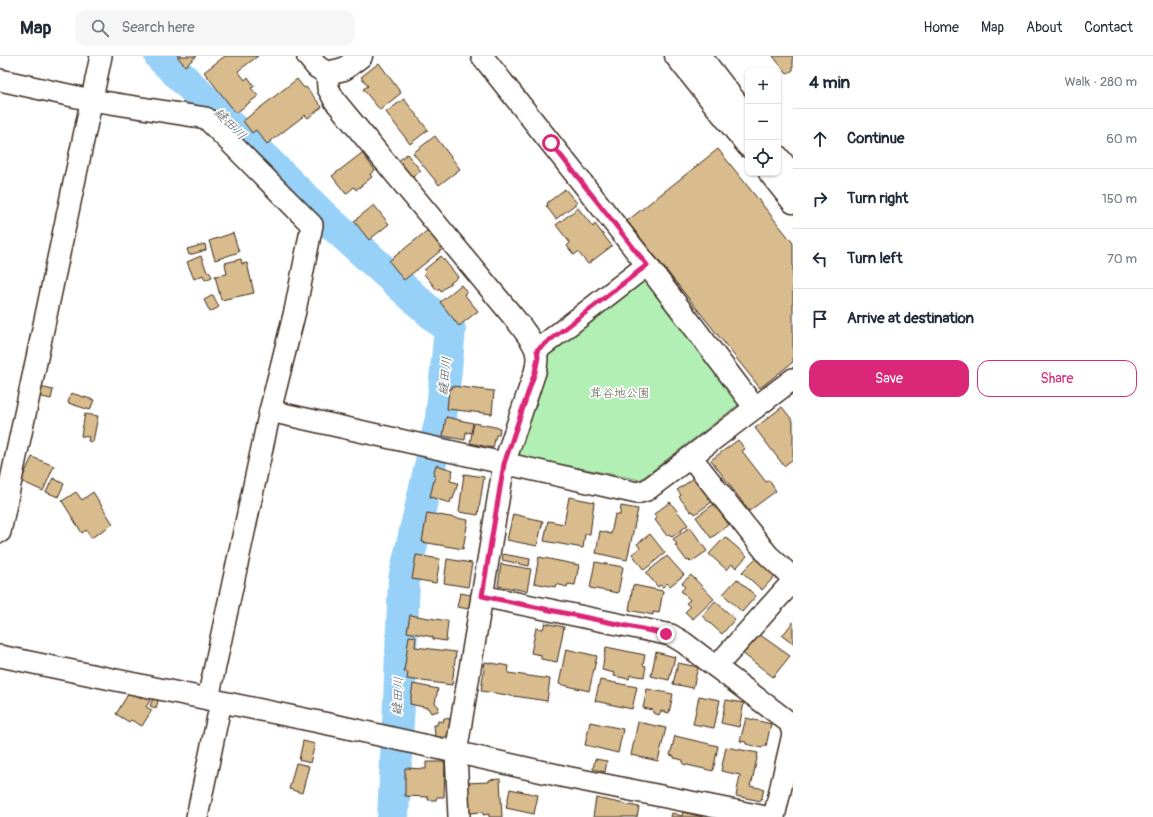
<!DOCTYPE html>
<meta charset="utf-8">
<style>
:root{--surface:#fff;--page:#f6f6f7;--text:#1f2937;--muted:#747a83;--line:#e0e1e3;--accent:#db2777}
body{margin:0;font-family:Pangolin,"Klee One",sans-serif;background:var(--page);color:var(--text)}
.controls{position:absolute;right:12px;top:12px;display:grid;overflow:hidden;border-radius:8px;box-shadow:0 1px 3px #0004}
.controls button{width:36px;height:36px;display:grid;place-items:center;padding:0;border:0;border-bottom:1px solid var(--line);background:var(--surface);color:var(--text);font:20px sans-serif}
.stop{position:absolute;width:12px;height:12px;margin:-9px;border:3px solid #db2777;border-radius:50%;background:#fff}
.stop.end{background:#db2777;border-color:#fff;box-shadow:0 1px 4px #0008}
.list{margin:0;padding:0;list-style:none}
h2{display:flex;justify-content:space-between;align-items:center;height:52px;margin:0;padding:0 16px;font-size:17px}
h2 small{font-size:13px;font-weight:400;color:var(--muted)}
.list li{display:grid;grid-template-columns:26px 1fr auto;gap:12px;align-items:center;box-sizing:border-box;height:60px;padding:0 16px;border-top:1px solid var(--line)}
.list b{display:block;font-size:15px;white-space:nowrap}
.list em{font-size:13px;font-style:normal;color:var(--muted)}
.actions{display:flex;gap:8px;padding:12px 16px}
.actions a{flex:1;padding:9px 0;border:1px solid var(--accent);border-radius:12px;text-align:center;font-size:14px;color:var(--accent)}
.actions .main{background:var(--accent);color:#fff}
.icon{flex:none;width:22px;height:22px;fill:none;stroke:currentColor;stroke-width:2;stroke-linecap:round;stroke-linejoin:round}
.map{position:relative;flex:none;width:793px;height:761px;overflow:hidden}
header{display:flex;align-items:center;gap:24px;box-sizing:border-box;height:56px;padding:0 20px;background:var(--surface);border-bottom:1px solid var(--line)}
header strong{font-size:19px}
nav{display:flex;gap:22px;margin-inline-start:auto;font-size:14px}
.search{width:280px;height:36px;background:var(--page);display:flex;align-items:center;gap:10px;box-sizing:border-box;padding:0 14px;border-radius:12px;color:var(--muted);font-size:15px}
main{display:flex}
aside{flex:1;background:var(--surface)}
.map>svg:first-child{display:block}
.green{fill:#b2efb5;stroke:#768c6a}
.lines{fill:none;stroke-linecap:round;stroke-linejoin:round}
.river{stroke:#98d1f8;stroke-width:32}
.building{fill:#d9bc8d;stroke:#3b2a1e}
.street-casing{stroke:#3b2a1e;stroke-width:24}
.secondary-casing{stroke:#3b2a1e;stroke-width:25}
.street{stroke:#fff;stroke-width:21}
.secondary{stroke:#fff;stroke-width:22}
.route{stroke:#db2777;stroke-width:5}
.labels{text-anchor:middle;dominant-baseline:central;stroke-width:3.5;stroke-linejoin:round;paint-order:stroke}
.park-label{font-size:12px;fill:#595b44;stroke:#fff}
.water-label{font-size:13px;font-style:italic;fill:#575c5f;stroke:#fff}
</style>
<header>
<strong>Map</strong>
<div class="search"><svg class="icon" aria-label="search" viewBox="0 0 24 24"><circle cx="10" cy="10" r="6"/><path d="M15 15l6 6"/></svg>Search here</div>
<nav><a>Home</a><a>Map</a><a>About</a><a>Contact</a></nav>
</header>
<main>
<div class="map">
<svg width="793" height="761" viewBox="0 0 793 761">
<rect width="100%" height="100%" fill="#fff"/>
<filter id="ink" filterUnits="userSpaceOnUse"><feTurbulence type="fractalNoise" baseFrequency=".025" numOctaves="2"/><feDisplacementMap in="SourceGraphic" scale="8" xChannelSelector="R" yChannelSelector="G"/><feConvolveMatrix kernelMatrix="1 2 1 2 8 2 1 2 1" color-interpolation-filters="sRGB"/></filter>
<g filter="url(#ink)">
<!-- green -->
<polygon class="green" points="646,216 742,346 640,424 514,399 540,295"/>
<g class="lines">
<!-- river -->
<polyline class="river" points="160,0 323,160 450,274 441,362 404,523 399,646 393,761"/>
</g>
<!-- building -->
<g class="building">
<polygon points="177,0 197,0 185,10"/>
<polygon points="225,0 258,0 238,15 245,24 248,21 252,27 255,30 251,32 258,40 236,57 204,16"/>
<polygon points="773,0 793,0 793,14 787,18"/>
<polygon points="379,7 401,37 380,54 363,33 368,30 361,21"/>
<polygon points="297,23 304,32 306,31 322,51 308,62 305,59 267,88 256,74 252,77 243,65"/>
<polygon points="404,43 428,74 410,88 386,56"/>
<polygon points="435,80 460,113 439,129 413,97"/>
<polygon points="718,93 793,187 793,306 760,332 627,165"/>
<polygon points="362,97 375,114 370,118 372,121 356,134 354,131 346,138 332,120"/>
<polygon points="407,98 421,115 410,123 397,106"/>
<polygon points="565,133 577,147 556,163 546,150 548,149 547,147"/>
<polygon points="374,149 389,168 369,184 354,165"/>
<polygon points="578,152 593,171 595,168 612,190 588,208 578,196 574,199 567,190 570,187 556,169"/>
<polygon points="428,174 443,193 404,224 389,205"/>
<polygon points="233,177 239,196 215,204 209,185"/>
<polygon points="205,188 206,194 189,199 187,193"/>
<polygon points="201,200 207,216 209,215 212,221 205,224 203,219 194,223 187,206"/>
<polygon points="441,200 458,221 441,235 439,232 437,234 424,218 426,216 424,214"/>
<polygon points="241,203 242,208 247,207 254,237 221,244 215,220 227,218 225,207"/>
<polygon points="461,229 467,236 464,238 478,255 459,270 440,246"/>
<polygon points="213,239 219,251 210,256 204,244"/>
<polygon points="452,330 494,335 492,358 447,353 449,333 452,333"/>
<polygon points="40,331 53,334 51,343 38,340"/>
<polygon points="71,337 94,344 90,354 68,347"/>
<polygon points="782,351 793,365 793,403 784,410 755,372"/>
<polygon points="85,358 98,360 93,386 88,385 89,381 81,380"/>
<polygon points="446,361 473,367 471,377 466,376 465,384 443,380"/>
<polygon points="474,367 500,372 499,379 496,379 493,392 470,387"/>
<polygon points="738,384 745,393 742,395 766,426 769,424 776,435 749,455 711,404"/>
<polygon points="32,401 54,410 43,435 21,425"/>
<polygon points="436,409 453,414 450,425 458,427 453,443 451,443 450,447 430,441 435,420 433,419"/>
<polygon points="464,418 484,421 478,459 459,456"/>
<polygon points="53,422 64,428 58,441 46,436"/>
<polygon points="694,422 712,446 695,458 693,455 691,456 679,441 681,439 677,434"/>
<polygon points="76,436 82,444 93,436 113,468 91,482 86,474 82,477 62,445"/>
<polygon points="569,441 594,446 590,478 585,478 583,492 544,485 548,465 564,468"/>
<polygon points="670,446 688,469 672,481 669,478 667,480 655,464 657,462 654,458"/>
<polygon points="714,448 729,469 711,482 696,461"/>
<polygon points="621,450 638,453 627,504 596,497 600,475 611,478 615,458 620,459"/>
<polygon points="427,457 468,464 463,493 422,486"/>
<polygon points="513,458 543,465 537,490 507,484"/>
<polygon points="690,471 707,495 691,506 689,504 687,505 675,489 677,488 673,483"/>
<polygon points="650,478 665,497 644,514 632,498 640,492 637,488"/>
<polygon points="725,481 747,500 736,512 732,508 727,514 709,498"/>
<polygon points="503,498 530,503 529,510 502,504"/>
<polygon points="416,499 440,503 436,527 412,523"/>
<polygon points="667,500 684,519 670,530 667,527 663,531 660,529 658,531 646,517"/>
<polygon points="539,501 579,509 575,529 568,528 567,531 556,528 555,531 534,527"/>
<polygon points="756,502 775,520 762,534 742,516"/>
<polygon points="447,503 472,507 468,531 444,527"/>
<polygon points="595,506 623,511 618,537 590,532"/>
<polygon points="501,508 531,513 527,535 498,530"/>
<polygon points="691,519 714,543 693,563 685,556 690,551 686,547 690,544 681,535 685,531 682,527"/>
<polygon points="737,523 756,540 742,556 723,538"/>
<polygon points="633,529 663,535 659,557 653,556 653,559 629,554"/>
<polygon points="460,537 471,539 469,553 457,551"/>
<polygon points="715,545 735,563 722,578 702,560"/>
<polygon points="410,559 448,565 446,585 433,583 433,581 407,576"/>
<polygon points="793,566 793,588 782,580"/>
<polygon points="545,567 564,571 557,606 541,603 541,599 531,597 536,572 543,573"/>
<polygon points="756,576 790,600 773,621 741,596"/>
<polygon points="409,580 416,581 415,591 456,596 452,629 407,623 408,616 404,616"/>
<polygon points="606,591 645,599 643,609 646,610 644,621 630,619 629,623 614,620 615,617 602,614"/>
<polygon points="566,593 597,600 589,635 559,628"/>
<polygon points="656,596 675,601 669,624 651,620"/>
<polygon points="485,606 509,610 508,617 550,623 547,645 481,635"/>
<polygon points="678,607 698,611 693,632 673,628"/>
<polygon points="600,624 637,631 632,653 595,645"/>
<polygon points="413,628 438,633 435,647 439,651 438,655 431,657 428,652 410,648"/>
<polygon points="647,633 673,638 669,657 661,655 659,659 653,657 653,654 643,652"/>
<polygon points="130,635 141,642 143,638 151,643 146,651 152,654 142,670 131,664 129,666 116,658"/>
<polygon points="154,640 159,642 156,652 150,650"/>
<polygon points="699,640 720,644 714,672 693,668"/>
<polygon points="726,644 744,647 739,671 721,667"/>
<polygon points="444,662 450,663 448,679 443,682 435,680 434,669 437,669 438,665 443,666"/>
<polygon points="746,662 771,668 766,690 763,690 762,692 746,688 746,686 740,685"/>
<polygon points="590,666 623,673 618,697 585,689"/>
<polygon points="638,666 666,672 658,705 631,699"/>
<polygon points="675,680 718,690 713,715 683,708 683,704 674,702 674,700 670,699"/>
<polygon points="303,685 315,688 310,707 299,704"/>
<polygon points="726,691 758,697 752,726 751,726 750,730 764,733 761,745 736,740 740,719 721,715"/>
<polygon points="595,703 607,705 605,716 593,713"/>
<polygon points="426,706 445,706 444,741 437,741 436,744 428,744 428,741 405,740 405,712 426,713"/>
<polygon points="296,707 309,710 302,737 289,733"/>
<polygon points="500,723 502,761 489,761 489,758 483,759 483,756 468,757 466,727 489,726 489,724"/>
<polygon points="510,733 538,739 534,758 506,752"/>
<polygon points="596,742 639,751 637,761 593,761"/>
<polygon points="683,756 703,761 671,761 672,757 682,760"/>
</g>
<g class="lines">
<!-- street casing -->
<g class="street-casing">
<g id="street">
<polyline points="482,0 647,209 755,352"/>
<path d="M327,17L328,32L335,45L520,269C533,287 541,294 535,316L504,408L456,697L459,761"/>
<polyline points="0,24 91,44 206,62 312,169 295,255 270,355 208,643"/>
<polyline points="537,294 647,209"/>
<polyline points="270,355 637,437 647,434 793,323"/>
<polyline points="691,401 768,499 793,522"/>
<polyline points="0,476 101,0"/>
<polyline points="482,540 671,579 683,586 790,667 793,678 774,761"/>
<polyline points="0,600 343,671 566,721 766,761"/>
<polyline points="716,611 793,525"/>
<polyline points="197,761 221,646"/>
</g>
</g>
<!-- secondary casing -->
<g class="secondary-casing">
<g id="secondary">
<polyline points="308,0 317,11 327,17 344,13 361,0"/>
<polyline points="676,0 748,90"/>
<polyline points="700,0 748,62"/>
<polyline points="778,101 793,120"/>
<polyline points="770,117 793,146"/>
</g>
</g>
<!-- street -->
<use href="#street" class="street"/>
<!-- secondary -->
<use href="#secondary" class="secondary"/>
</g>
</g>
<g class="lines" filter="url(#ink)">
<!-- route -->
<polyline class="route" points="551,87 647,209 537,294 538,301 535,316 504,408 482,540 666,578"/>
</g>
<g class="labels">
<!-- park labels -->
<g class="park-label">
<text x="620" y="337">茸谷地公園</text>
</g>
<!-- water labels -->
<g class="water-label">
<text transform="translate(230 68) rotate(45)">縫田川</text>
<text transform="translate(445 320) rotate(-84)">縫田川</text>
<text transform="translate(398 640) rotate(-87)">縫田川</text>
</g>
</g>
</svg>
<div class="controls">
<button>+</button>
<button>−</button>
<button><svg class="icon" aria-label="locate" viewBox="0 0 24 24"><circle cx="12" cy="12" r="6"/><path d="M12 2v4M12 18v4M2 12h4M18 12h4"/></svg></button>
</div>
<div class="stop" style="left:551px;top:87px"></div>
<div class="stop end" style="left:666px;top:578px"></div>
</div>
<aside>
<h2>4 min<small>Walk · 280 m</small></h2>
<ul class="list">
<li><svg class="icon" aria-label="ahead" viewBox="0 0 24 24"><path d="M12 20V5M6 11l6-6 6 6"/></svg><div><b>Continue</b></div><em>60 m</em></li>
<li><svg class="icon" aria-label="right" viewBox="0 0 24 24"><path d="M7 20v-9h11M14 6l5 5-5 5"/></svg><div><b>Turn right</b></div><em>150 m</em></li>
<li><svg class="icon" aria-label="left" viewBox="0 0 24 24"><path d="M17 20v-9H6M10 6l-5 5 5 5"/></svg><div><b>Turn left</b></div><em>70 m</em></li>
<li><svg class="icon" aria-label="arrive" viewBox="0 0 24 24"><path d="M6 21V4h12l-3 4 3 4H6"/></svg><div><b>Arrive at destination</b></div></li>
</ul>
<div class="actions"><a class="main">Save</a><a>Share</a></div>
</aside>
</main>
